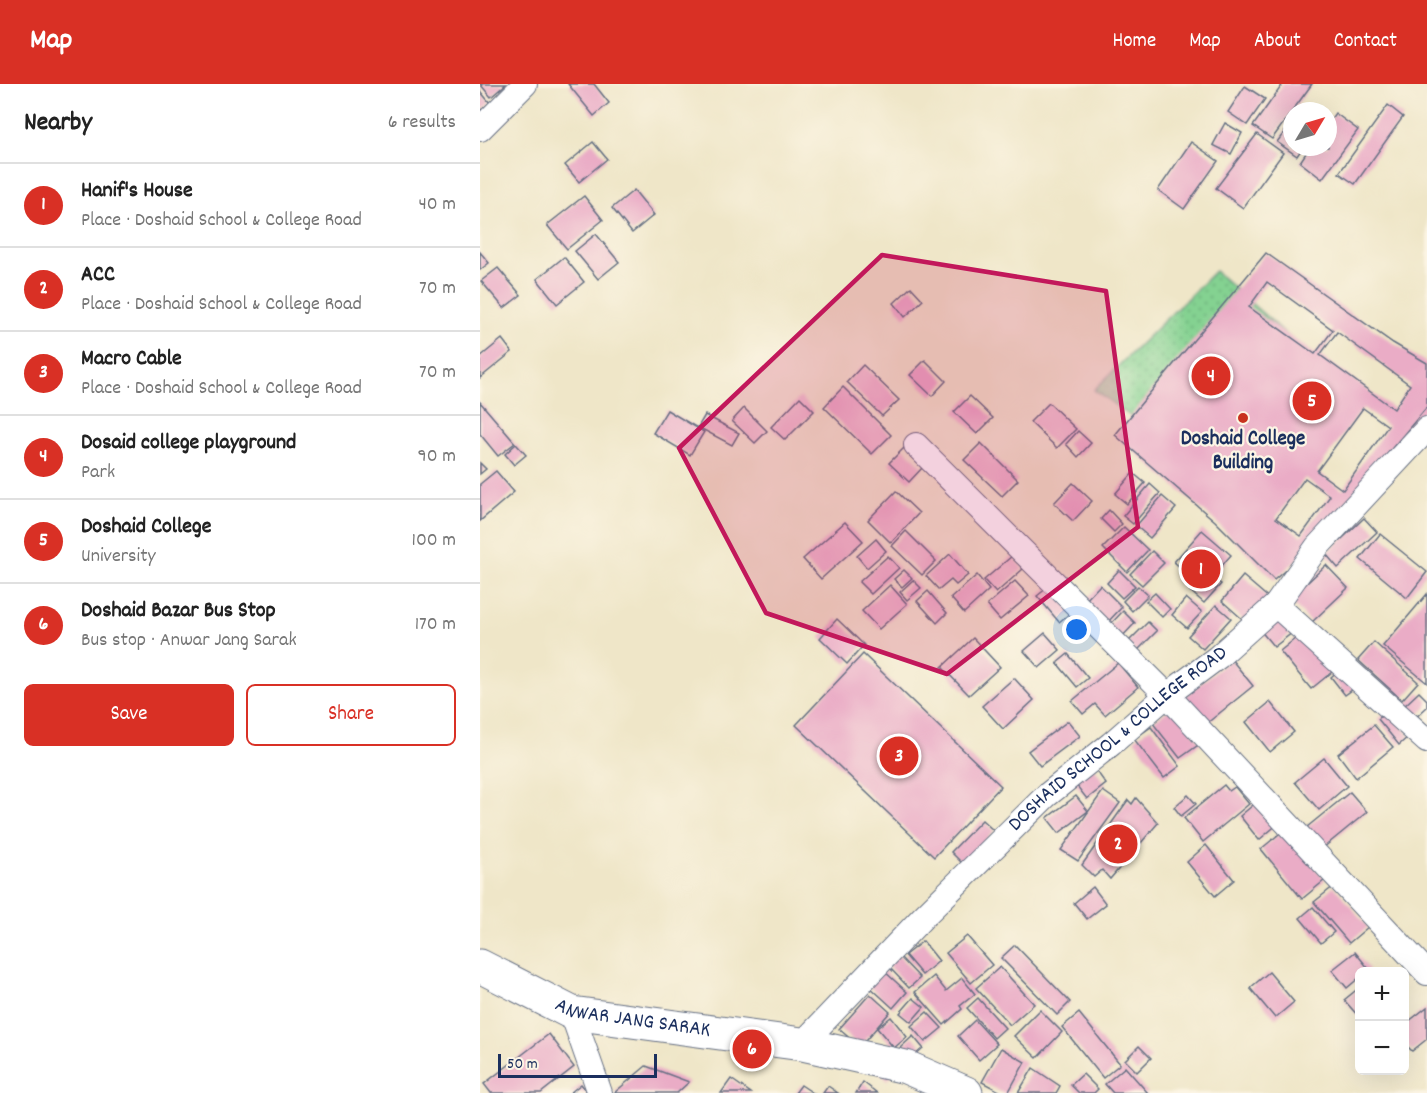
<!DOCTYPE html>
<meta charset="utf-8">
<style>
:root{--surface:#fff;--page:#f6f6f6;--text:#222;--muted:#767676;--line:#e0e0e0;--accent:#d93025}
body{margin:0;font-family:Dekko,sans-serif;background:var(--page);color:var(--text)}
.controls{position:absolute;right:18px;bottom:18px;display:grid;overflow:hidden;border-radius:9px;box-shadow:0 6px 24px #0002}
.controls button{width:54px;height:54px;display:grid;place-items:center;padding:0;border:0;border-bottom:2px solid var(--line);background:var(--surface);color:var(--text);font:30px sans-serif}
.compass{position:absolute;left:803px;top:18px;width:54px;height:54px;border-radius:50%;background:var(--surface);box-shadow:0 6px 24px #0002;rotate:52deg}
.scale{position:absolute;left:18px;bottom:15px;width:159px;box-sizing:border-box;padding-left:6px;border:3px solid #1b2f5e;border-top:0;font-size:16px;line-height:21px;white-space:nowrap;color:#1b2f5e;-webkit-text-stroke:4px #fcf5e5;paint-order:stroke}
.you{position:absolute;left:597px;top:546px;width:21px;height:21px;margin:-15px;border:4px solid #fff;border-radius:50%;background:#1a73e8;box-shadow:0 0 0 9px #1a73e833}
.badge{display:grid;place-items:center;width:39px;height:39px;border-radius:50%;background:var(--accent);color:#fff;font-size:20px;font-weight:700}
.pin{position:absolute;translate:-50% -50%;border:3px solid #fff;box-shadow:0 2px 6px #0006}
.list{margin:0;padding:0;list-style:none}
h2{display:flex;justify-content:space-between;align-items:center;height:78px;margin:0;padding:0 24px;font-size:26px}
h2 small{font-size:20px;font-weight:400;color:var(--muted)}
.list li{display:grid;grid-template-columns:39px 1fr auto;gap:18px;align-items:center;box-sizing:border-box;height:84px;padding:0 24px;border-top:2px solid var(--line)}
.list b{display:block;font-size:22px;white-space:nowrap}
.list p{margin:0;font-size:20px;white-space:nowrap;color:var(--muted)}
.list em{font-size:20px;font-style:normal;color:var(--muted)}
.actions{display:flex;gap:12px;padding:18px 24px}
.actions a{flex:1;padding:14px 0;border:2px solid var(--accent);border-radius:9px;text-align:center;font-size:21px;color:var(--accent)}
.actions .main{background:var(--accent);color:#fff}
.map{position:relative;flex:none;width:947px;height:1009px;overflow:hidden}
header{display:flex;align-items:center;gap:36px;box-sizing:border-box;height:84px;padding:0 30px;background:var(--accent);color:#fff}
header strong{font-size:28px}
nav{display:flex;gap:33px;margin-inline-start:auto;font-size:21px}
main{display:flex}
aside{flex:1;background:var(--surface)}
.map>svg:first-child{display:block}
.grass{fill:url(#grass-dots);stroke:#508078;stroke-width:1.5}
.building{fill:#eaacc6;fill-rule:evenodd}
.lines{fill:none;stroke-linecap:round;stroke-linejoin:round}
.street-casing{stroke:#656f83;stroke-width:26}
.secondary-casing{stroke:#656f83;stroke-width:35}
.street{stroke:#fff;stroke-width:24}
.secondary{stroke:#fff;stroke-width:33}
.marked{fill:#c2185b;fill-opacity:0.2;stroke:#c2185b;stroke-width:4.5;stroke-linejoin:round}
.poi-dot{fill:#c8321e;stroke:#fcf5e5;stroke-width:2}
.labels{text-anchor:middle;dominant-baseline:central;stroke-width:4.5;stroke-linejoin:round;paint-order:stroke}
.poi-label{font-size:21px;font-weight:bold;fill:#1b2f5e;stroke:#fcf5e5}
.street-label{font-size:21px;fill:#1b2f5e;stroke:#fcf5e5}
</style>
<header>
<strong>Map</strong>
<nav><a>Home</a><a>Map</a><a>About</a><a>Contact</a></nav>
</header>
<main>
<aside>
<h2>Nearby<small>6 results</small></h2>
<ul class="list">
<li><span class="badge">1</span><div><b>Hanif's House</b><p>Place · Doshaid School &amp; College Road</p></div><em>40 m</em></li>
<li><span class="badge">2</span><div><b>ACC</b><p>Place · Doshaid School &amp; College Road</p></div><em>70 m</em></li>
<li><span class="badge">3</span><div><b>Macro Cable</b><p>Place · Doshaid School &amp; College Road</p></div><em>70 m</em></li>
<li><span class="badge">4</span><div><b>Dosaid college playground</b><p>Park</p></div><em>90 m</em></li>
<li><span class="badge">5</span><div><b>Doshaid College</b><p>University</p></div><em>100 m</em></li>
<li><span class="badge">6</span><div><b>Doshaid Bazar Bus Stop</b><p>Bus stop · Anwar Jang Sarak</p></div><em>170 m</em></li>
</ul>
<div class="actions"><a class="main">Save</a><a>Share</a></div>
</aside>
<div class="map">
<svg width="947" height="1009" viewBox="0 0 947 1009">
<defs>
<pattern id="grass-dots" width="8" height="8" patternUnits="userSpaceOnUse" patternTransform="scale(1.5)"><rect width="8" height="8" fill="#84d291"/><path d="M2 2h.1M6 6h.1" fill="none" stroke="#6bab7a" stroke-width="1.8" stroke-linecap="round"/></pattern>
</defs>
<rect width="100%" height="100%" fill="#fcf5e5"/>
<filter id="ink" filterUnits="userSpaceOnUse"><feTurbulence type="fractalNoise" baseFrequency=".0167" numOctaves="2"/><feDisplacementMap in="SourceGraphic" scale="12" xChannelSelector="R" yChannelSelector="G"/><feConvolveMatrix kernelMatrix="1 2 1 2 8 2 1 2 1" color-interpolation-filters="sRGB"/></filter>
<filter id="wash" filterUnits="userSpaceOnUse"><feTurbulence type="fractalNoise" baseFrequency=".008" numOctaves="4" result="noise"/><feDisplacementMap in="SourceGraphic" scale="24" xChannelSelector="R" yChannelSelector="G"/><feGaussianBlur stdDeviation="1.35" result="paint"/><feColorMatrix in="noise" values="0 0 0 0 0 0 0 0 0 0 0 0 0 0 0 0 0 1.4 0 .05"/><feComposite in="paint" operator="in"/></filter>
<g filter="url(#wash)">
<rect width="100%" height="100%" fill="#efe6c8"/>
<!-- grass -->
<polygon class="grass" points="735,187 836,277 756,408 614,306"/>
<g id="blocks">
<!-- building -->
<g class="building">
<polygon points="0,0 26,0 11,13"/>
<polygon points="88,0 114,0 129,19 114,32"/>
<polygon points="803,0 832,0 792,55 773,42"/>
<polygon points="765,2 785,15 767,41 748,28"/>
<polygon points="0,7 10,19 0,27"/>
<polygon points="908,21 923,33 875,100 859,89"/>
<polygon points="855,29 878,46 842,95 820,78 830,63 848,63 848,39"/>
<polygon points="812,38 812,63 823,63 817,72 797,58"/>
<polygon points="745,39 762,49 751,70 733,61"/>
<polygon points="777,50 803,69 763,124 736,104"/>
<polygon points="113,58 127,75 99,98 85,81"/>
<polygon points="711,58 738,77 704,125 678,106"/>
<polygon points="154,106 174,131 152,149 132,124"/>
<polygon points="104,112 123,136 87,165 67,141"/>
<polygon points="116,150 139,178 118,195 95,167"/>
<polygon points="0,168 9,179 0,186"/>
<path d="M786,169L913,259L947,279V323L818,475L794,496L735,437L635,351ZM787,198L853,246L835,270L769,223ZM857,248L930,301L914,325L840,271ZM883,324L908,342L863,406L837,387ZM825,394L850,412L821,452L796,434Z"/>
<polygon points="84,173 104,198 77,220 57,195"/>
<polygon points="18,184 41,211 24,224 1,197"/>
<polygon points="431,203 443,216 425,233 414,219"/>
<polygon points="22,255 32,268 0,294 0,273"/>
<polygon points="445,276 466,297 452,312 430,291"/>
<polygon points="383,281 419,316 402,332 367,298"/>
<polygon points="363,303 411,351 392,370 344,323"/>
<polygon points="490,312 513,334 497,350 474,328"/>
<polygon points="320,313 334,327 305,356 291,343"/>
<polygon points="0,318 35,359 18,372 0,350"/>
<polygon points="569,319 596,345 577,364 550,338"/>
<polygon points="264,324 287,347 275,359 252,337"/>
<polygon points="187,326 224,348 210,371 173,349"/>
<polygon points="225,331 259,349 252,361 218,343"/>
<polygon points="598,347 611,359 598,373 586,360"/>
<polygon points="501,359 538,396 522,412 484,376"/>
<polygon points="36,360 46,371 34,381 25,370"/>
<polygon points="424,364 443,383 429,398 409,379"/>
<polygon points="0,379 6,385 0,390"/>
<polygon points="16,387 34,408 0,437 0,400"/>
<polygon points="653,389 665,399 647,420 635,410"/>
<polygon points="593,399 612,417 593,437 574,419"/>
<polygon points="670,400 680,409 653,440 643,432"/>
<polygon points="416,407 439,429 411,459 388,436"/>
<polygon points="682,412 696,424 670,454 656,442"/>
<polygon points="629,426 642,440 634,448 621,435"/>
<polygon points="884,434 897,448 858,484 846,470"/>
<polygon points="365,438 383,457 341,495 323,475"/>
<polygon points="644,443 668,466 647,488 623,464"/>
<polygon points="722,446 751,471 732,493 741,500 724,519 710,507 717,498 694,478"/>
<polygon points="426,447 456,477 442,491 412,462"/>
<polygon points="900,450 947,488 927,514 880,475"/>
<polygon points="396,455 406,467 387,484 377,472"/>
<polygon points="672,467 684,479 662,501 650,490"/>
<polygon points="470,470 488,491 476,501 471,496 459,506 446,492"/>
<polygon points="408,472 419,484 391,510 379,498"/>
<polygon points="532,472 543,485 516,509 504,496"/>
<polygon points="846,481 868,504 831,539 809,516"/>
<polygon points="424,486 432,494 422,503 414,495"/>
<polygon points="639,486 655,502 642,514 627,499"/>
<polygon points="497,491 509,506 484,529 471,514"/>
<polygon points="763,492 791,516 769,541 742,517"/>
<polygon points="433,496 441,504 427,516 420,508"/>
<polygon points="535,497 549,512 520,536 507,521"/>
<polygon points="572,500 594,526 579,538 557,512"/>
<polygon points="410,501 427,520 399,545 382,527"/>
<polygon points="620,501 642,523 626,540 604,518"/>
<polygon points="658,502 668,511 652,527 643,517"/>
<polygon points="448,507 467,529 457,539 437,517"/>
<polygon points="675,509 690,525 682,533 666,517"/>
<polygon points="947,510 947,599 903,562"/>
<polygon points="706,514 722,528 707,544 692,531"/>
<polygon points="736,521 751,534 723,565 708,552"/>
<polygon points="643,527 655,539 640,555 628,543"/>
<polygon points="799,530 813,548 794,563 780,546"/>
<polygon points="357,535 384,561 367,580 340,554"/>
<polygon points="668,538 677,547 656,568 647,559"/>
<polygon points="565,549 580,566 559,584 544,567"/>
<polygon points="821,550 852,588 831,605 800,567"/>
<polygon points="493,554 520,583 489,611 462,583"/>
<polygon points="894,558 938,598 922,616 878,576"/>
<polygon points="383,570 521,702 454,773 316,641"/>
<polygon points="588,570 608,594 597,603 577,579"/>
<polygon points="751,575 773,602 726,640 704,613"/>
<polygon points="638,579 658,603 625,631 615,620 603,630 592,617"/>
<polygon points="861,584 876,603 865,611 851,593"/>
<polygon points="534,594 554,616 523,645 502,622"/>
<polygon points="939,608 947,616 947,623 933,636 922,624"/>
<polygon points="790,618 814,648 790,668 766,638"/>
<polygon points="693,623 721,659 700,674 672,638"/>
<polygon points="909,626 929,652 919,661 898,635"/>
<polygon points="588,637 600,652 560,682 548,667"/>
<polygon points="894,641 913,663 876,694 858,670"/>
<polygon points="671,643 700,682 684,694 654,655"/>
<polygon points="844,674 867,702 839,726 815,698"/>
<polygon points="613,682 626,700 607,715 593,697"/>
<polygon points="744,701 749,707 755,703 769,720 723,758 704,734"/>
<polygon points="623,707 640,719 598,777 581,766"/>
<polygon points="870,708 887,728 843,764 827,743"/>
<polygon points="708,711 716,720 701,732 694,723"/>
<polygon points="596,712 608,727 579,749 567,734"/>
<polygon points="656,714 678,739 630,795 622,786 614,793 602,781 648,716 652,720"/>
<polygon points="779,716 799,739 779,756 760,732"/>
<polygon points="502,736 514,747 483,780 471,768"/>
<polygon points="804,746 845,796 822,815 781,765"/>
<polygon points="726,761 754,796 735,812 707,778"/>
<polygon points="854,802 888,843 869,859 834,818"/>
<polygon points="613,803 626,820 607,835 594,819"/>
<polygon points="833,823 854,848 841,859 820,834"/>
<polygon points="487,852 512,881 491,899 466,869"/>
<polygon points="443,857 459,877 442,891 425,871"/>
<polygon points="535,861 590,918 577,931 521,874"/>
<polygon points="875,868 889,885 887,888 880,888 880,893 867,904 852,886"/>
<polygon points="419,872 440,894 429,904 408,882"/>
<polygon points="520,883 554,920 530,941 496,904"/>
<polygon points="403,886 427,908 413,924 389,902"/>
<polygon points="789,888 814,918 795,934 770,904"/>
<polygon points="454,892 466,907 482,894 495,910 480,922 482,925 464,941 435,908"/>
<polygon points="880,903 880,934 864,916"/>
<polygon points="390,910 410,928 380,963 359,945"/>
<polygon points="433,914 444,923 431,938 420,929"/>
<polygon points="498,914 525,944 514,954 487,924"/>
<polygon points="947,923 947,955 932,967 924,959 924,941"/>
<polygon points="560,926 582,948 557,974 534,952"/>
<polygon points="447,928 462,944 445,958 431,942"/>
<polygon points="599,929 640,980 623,994 582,943"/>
<polygon points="411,933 427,953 414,964 397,944"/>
<polygon points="495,936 517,960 499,976 478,952"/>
<polygon points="69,950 94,983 61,1009 11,1009 4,1000"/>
<polygon points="433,952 443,964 407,996 397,985"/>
<polygon points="659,962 671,974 657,988 645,976"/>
<polygon points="521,964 545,978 528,1009 523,1009 502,998"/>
<polygon points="166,982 209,998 197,1009 134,1009"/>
<polygon points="645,983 668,1009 633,1009 625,1000"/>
<polygon points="553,984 580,1002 576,1009 538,1009"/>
<polygon points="603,990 618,1005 614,1009 599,1009 591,1001"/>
<polygon points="251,995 271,1009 241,1009"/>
<polygon points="383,998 397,1009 376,1009"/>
<polygon points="101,1000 108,1009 90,1009"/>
<polygon points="321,1001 333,1009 315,1009"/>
<polygon points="348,1002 358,1009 343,1009"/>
</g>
</g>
</g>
<g filter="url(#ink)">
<use href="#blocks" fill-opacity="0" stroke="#656f83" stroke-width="1.5"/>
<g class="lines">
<!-- street casing -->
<g class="street-casing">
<g id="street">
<polyline points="0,45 45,0"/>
<polyline points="436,361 687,611 947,889"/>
<polyline points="796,521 947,657"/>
<polyline points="92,929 120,1009"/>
<path id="s1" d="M322,960L443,833L566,712L631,660L687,611L738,573L796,521L837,463L947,345"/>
</g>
</g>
<!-- secondary casing -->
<g class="secondary-casing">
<g id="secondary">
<path id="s2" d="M0,882L92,929L322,960L426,983L486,1009"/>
</g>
</g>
<!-- street -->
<use href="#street" class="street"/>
<!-- secondary -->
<use href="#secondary" class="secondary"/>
</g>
</g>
<!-- marked area -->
<path class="marked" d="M402,171L626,207L658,443L467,590L286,529L199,364Z"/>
<!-- markers -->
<circle class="poi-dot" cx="763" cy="334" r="6"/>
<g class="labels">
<!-- poi labels -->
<g class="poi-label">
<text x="763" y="356">Doshaid College<tspan x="763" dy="24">Building</tspan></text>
</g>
<!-- street labels -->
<g class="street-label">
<text stroke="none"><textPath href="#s1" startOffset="440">DOSHAID SCHOOL &amp; COLLEGE ROAD</textPath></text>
<text stroke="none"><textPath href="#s2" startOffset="164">ANWAR JANG SARAK</textPath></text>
</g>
</g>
</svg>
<div class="controls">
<button>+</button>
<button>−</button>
</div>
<svg class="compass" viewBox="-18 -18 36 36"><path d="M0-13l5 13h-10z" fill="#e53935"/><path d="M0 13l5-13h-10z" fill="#767676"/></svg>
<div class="scale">50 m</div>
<div class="you"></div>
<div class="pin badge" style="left:721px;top:485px">1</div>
<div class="pin badge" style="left:638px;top:760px">2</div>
<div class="pin badge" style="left:419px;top:672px">3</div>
<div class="pin badge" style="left:731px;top:292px">4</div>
<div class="pin badge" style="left:832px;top:317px">5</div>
<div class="pin badge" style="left:272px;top:965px">6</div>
</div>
</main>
